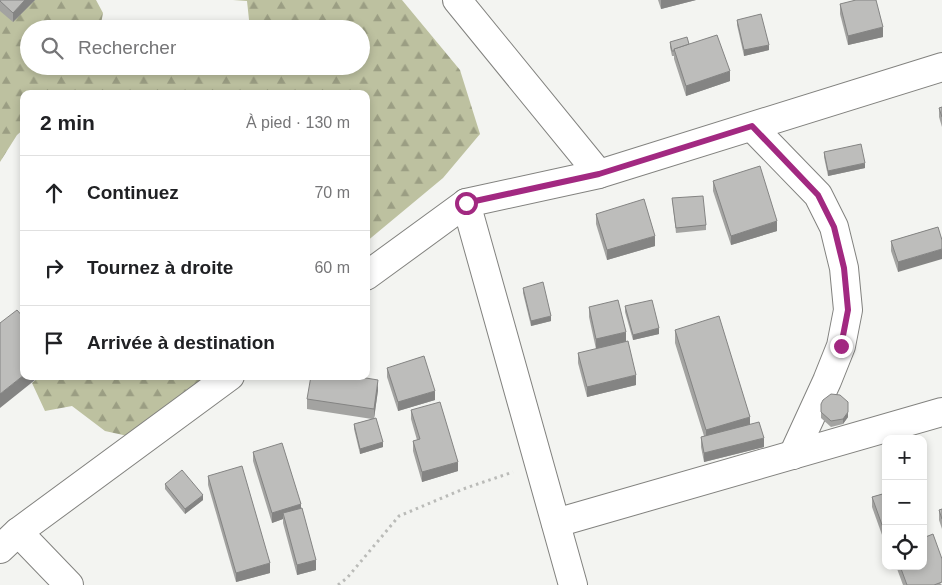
<!DOCTYPE html>
<html lang="fr">
<meta charset="utf-8">
<style>
:root{--surface:#fff;--page:#f6f6f6;--text:#202124;--muted:#757577;--line:#e0e0e0}
body{margin:0;font-family:Arial,sans-serif;background:var(--page);color:var(--text)}
.controls{position:absolute;right:15px;bottom:15px;display:grid;overflow:hidden;border-radius:10px;box-shadow:0 2px 8px #0003}
.controls button{width:45px;height:45px;display:grid;place-items:center;padding:0;border:0;border-bottom:1px solid var(--line);background:var(--surface);color:var(--text);font:25px sans-serif}
.stop{position:absolute;width:15px;height:15px;margin:-11px;border:4px solid #a22981;border-radius:50%;background:#fff}
.stop.end{background:#a22981;border-color:#fff;box-shadow:0 1px 5px #0008}
.list{margin:0;padding:0;list-style:none}
h2{display:flex;justify-content:space-between;align-items:center;height:65px;margin:0;padding:0 20px;font-size:21px}
h2 small{font-size:16px;font-weight:400;color:var(--muted)}
.list li{display:grid;grid-template-columns:32px 1fr auto;gap:15px;align-items:center;box-sizing:border-box;height:75px;padding:0 20px;border-top:1px solid var(--line)}
.list b{display:block;font-size:19px;white-space:nowrap}
.list em{font-size:16px;font-style:normal;color:var(--muted)}
.icon{flex:none;width:28px;height:28px;fill:none;stroke:currentColor;stroke-width:2;stroke-linecap:round;stroke-linejoin:round}
.map{position:relative;flex:none;width:942px;height:585px;overflow:hidden}
.search{position:absolute;background:var(--surface);box-shadow:0 2px 8px #0003;left:20px;top:20px;width:350px;height:55px;display:flex;align-items:center;gap:12px;box-sizing:border-box;padding:0 18px;border-radius:28px;color:var(--muted);font-size:19px}
.panel{position:absolute;background:var(--surface);box-shadow:0 2px 8px #0003;left:20px;top:90px;width:350px;height:290px;border-radius:10px}
.map>svg:first-child{display:block}
.forest{fill:url(#forest-firs)}
.lines{fill:none;stroke-linecap:round;stroke-linejoin:round}
.minor-casing{stroke:#82827f;stroke-width:30}
.path{stroke:#babbb8;stroke-width:3;stroke-dasharray:2.5 4;stroke-linecap:butt}
.minor{stroke:#fff;stroke-width:28}
.wall{fill:#a3a3a1}
.shaded-wall{fill:#848483}
.building{fill:#bdbdbb;stroke:#848483}
.route{stroke:#a22981;stroke-width:6}
</style>
<div class="map">
<svg width="942" height="585" viewBox="0 0 942 585">
<defs>
<pattern id="forest-firs" width="22" height="20" patternUnits="userSpaceOnUse" patternTransform="scale(1.25)"><rect width="22" height="20" fill="#bdc1a0"/><path d="M5 1l3.5 6h-7zM16 11l3.5 6h-7z" fill="#9b9e83"/></pattern>
</defs>
<rect width="100%" height="100%" fill="#f3f4f1"/>
<!-- forest -->
<g class="forest">
<polygon points="35,0 96,0 103,13 100,29 29,29 29,66 72,66 77,72 127,67 168,69 189,66 361,66 361,29 250,29 247,1 233,0 402,0 460,70 480,134 443,178 366,242 366,94 24,94 24,129 17,135 0,162 0,11"/>
<polygon points="40,376 205,376 132,437 105,431 72,406 45,411 32,383"/>
</g>
<g class="lines">
<!-- minor casing -->
<g class="minor-casing">
<g id="minor">
<polyline points="457,0 599,174"/>
<polyline points="752,127 818,195 834,227 844,268 848,310 841,346 827,381 793,455"/>
<polyline points="466,203 573,585"/>
<polyline points="366,276 466,203 599,174 942,67"/>
<polyline points="556,523 942,412"/>
<polyline points="18,532 69,585"/>
<polyline points="0,549 18,532 230,376"/>
</g>
</g>
<!-- path -->
<polyline class="path" points="338,585 347,578 399,516 466,488 513,472"/>
<!-- minor -->
<use href="#minor" class="minor"/>
</g>
<!-- wall -->
<g class="wall">
<polygon points="0,0 35,0 13,22 0,11"/>
<polygon points="658,0 696,0 661,9"/>
<polygon points="840,4 883,37 848,45 840,14"/>
<polygon points="737,20 769,50 744,56 737,25"/>
<polygon points="670,42 689,44 730,81 686,96 674,59 674,56 672,56 670,47"/>
<polygon points="942,107 942,127 939,117 939,108"/>
<polygon points="824,152 865,168 828,176 824,157"/>
<polygon points="713,181 777,231 731,245 713,191"/>
<polygon points="672,198 706,225 706,230 676,233"/>
<polygon points="596,214 655,246 607,260 596,224"/>
<polygon points="938,227 898,272 891,251 891,241"/>
<polygon points="523,288 551,321 531,326 523,293"/>
<polygon points="625,306 659,334 633,340 625,312"/>
<polygon points="589,307 626,342 596,349 589,317"/>
<polygon points="675,330 750,425 764,447 704,462 701,447 701,437 704,436 675,343"/>
<polygon points="578,353 636,385 587,397 578,363"/>
<polygon points="387,368 435,400 398,411 387,377"/>
<polygon points="378,390 374,418 383,447 360,454 354,429 354,424 372,419 307,409 307,399"/>
<polygon points="821,404 848,417 843,424 831,427 821,418"/>
<polygon points="411,410 458,471 422,482 413,451 413,441 417,440 411,419"/>
<polygon points="253,452 301,508 316,570 297,575 283,523 283,519 272,523 253,461"/>
<polygon points="208,476 270,573 236,582 208,485"/>
<polygon points="165,484 203,500 185,514 165,489"/>
<polygon points="886,493 886,546 872,507 872,497"/>
<polygon points="942,509 942,529 939,520 939,510"/>
<polygon points="896,566 923,566 942,585 903,585"/>
</g>
<!-- shaded-wall -->
<g class="shaded-wall">
<polygon points="25,0 35,0 13,22 13,13"/>
<polygon points="661,0 696,0 661,9"/>
<polygon points="883,27 883,37 848,45 848,36"/>
<polygon points="769,45 769,50 744,56 744,50"/>
<polygon points="730,71 730,81 686,96 686,86"/>
<polygon points="865,163 865,168 828,176 828,171"/>
<polygon points="777,221 777,231 731,245 731,236"/>
<polygon points="655,236 655,246 607,260 607,250"/>
<polygon points="942,249 942,259 898,272 898,262"/>
<polygon points="551,316 551,321 531,326 531,321"/>
<polygon points="659,328 659,334 633,340 633,335"/>
<polygon points="626,332 626,342 596,349 596,339"/>
<polygon points="24,375 24,376 40,376 0,408 0,394"/>
<polygon points="636,375 636,385 587,397 587,387"/>
<polygon points="378,380 378,390 374,419 374,409"/>
<polygon points="435,391 435,400 398,411 398,402"/>
<polygon points="848,412 848,417 843,424 843,419"/>
<polygon points="750,417 750,430 706,444 706,430"/>
<polygon points="764,438 764,447 704,462 704,453"/>
<polygon points="383,442 383,447 360,454 360,449"/>
<polygon points="458,462 458,471 422,482 422,472"/>
<polygon points="203,495 203,500 185,514 185,509"/>
<polygon points="301,504 301,513 283,513 283,519 272,523 272,513"/>
<polygon points="316,560 316,570 297,575 297,565"/>
<polygon points="270,563 270,573 236,582 236,573"/>
</g>
<!-- building -->
<g class="building">
<polygon points="0,0 25,0 13,13 0,1"/>
<polygon points="856,0 876,0 883,27 848,36 840,4"/>
<polygon points="761,14 769,45 744,50 737,20"/>
<polygon points="717,35 730,71 686,86 674,49"/>
<polygon points="687,37 689,44 674,49 674,51 672,51 670,42"/>
<polygon points="942,107 942,117 939,108"/>
<polygon points="861,144 865,163 828,171 824,152"/>
<polygon points="760,166 777,221 731,236 713,181"/>
<polygon points="703,196 706,225 676,228 672,198"/>
<polygon points="644,199 655,236 607,250 596,214"/>
<polygon points="938,227 942,240 942,249 898,262 891,241"/>
<polygon points="543,282 551,316 531,321 523,288"/>
<polygon points="618,300 626,332 596,339 589,307"/>
<polygon points="652,300 659,328 633,335 625,306"/>
<polygon points="17,310 24,318 24,375 0,394 0,323"/>
<polygon points="719,316 750,417 706,430 675,330"/>
<polygon points="628,341 636,375 587,387 578,353"/>
<polygon points="424,356 435,391 398,402 387,368"/>
<polygon points="311,376 354,376 378,380 374,409 307,399"/>
<polygon points="831,394 840,395 848,402 848,412 843,419 831,421 821,412 821,404 823,400"/>
<polygon points="440,402 458,462 422,472 413,441 420,439 411,410"/>
<polygon points="376,418 383,442 360,449 354,424"/>
<polygon points="759,422 764,438 704,453 701,437"/>
<polygon points="282,443 301,504 272,513 253,452"/>
<polygon points="242,466 270,563 236,573 208,476"/>
<polygon points="182,470 203,495 185,509 165,484"/>
<polygon points="886,493 886,536 872,497"/>
<polygon points="302,508 316,560 297,565 283,513"/>
<polygon points="942,509 942,519 939,510"/>
<polygon points="933,534 942,559 942,582 934,585 907,585 900,566 923,566 923,538"/>
</g>
<g class="lines">
<!-- route -->
<polyline class="route" points="466,203 599,174 752,126 818,195 834,227 844,268 848,310 841,346"/>
</g>
</svg>
<div class="controls">
<button>+</button>
<button>−</button>
<button><svg class="icon" aria-label="locate" viewBox="0 0 24 24"><circle cx="12" cy="12" r="6"/><path d="M12 2v4M12 18v4M2 12h4M18 12h4"/></svg></button>
</div>
<div class="stop" style="left:466px;top:203px"></div>
<div class="stop end" style="left:841px;top:346px"></div>
<div class="search"><svg class="icon" aria-label="search" viewBox="0 0 24 24"><circle cx="10" cy="10" r="6"/><path d="M15 15l6 6"/></svg>Rechercher</div>
<section class="panel">
<h2>2 min<small>À pied · 130 m</small></h2>
<ul class="list">
<li><svg class="icon" aria-label="ahead" viewBox="0 0 24 24"><path d="M12 20V5M6 11l6-6 6 6"/></svg><div><b>Continuez</b></div><em>70 m</em></li>
<li><svg class="icon" aria-label="right" viewBox="0 0 24 24"><path d="M7 20v-9h11M14 6l5 5-5 5"/></svg><div><b>Tournez à droite</b></div><em>60 m</em></li>
<li><svg class="icon" aria-label="arrive" viewBox="0 0 24 24"><path d="M6 21V4h12l-3 4 3 4H6"/></svg><div><b>Arrivée à destination</b></div></li>
</ul>
</section>
</div>
